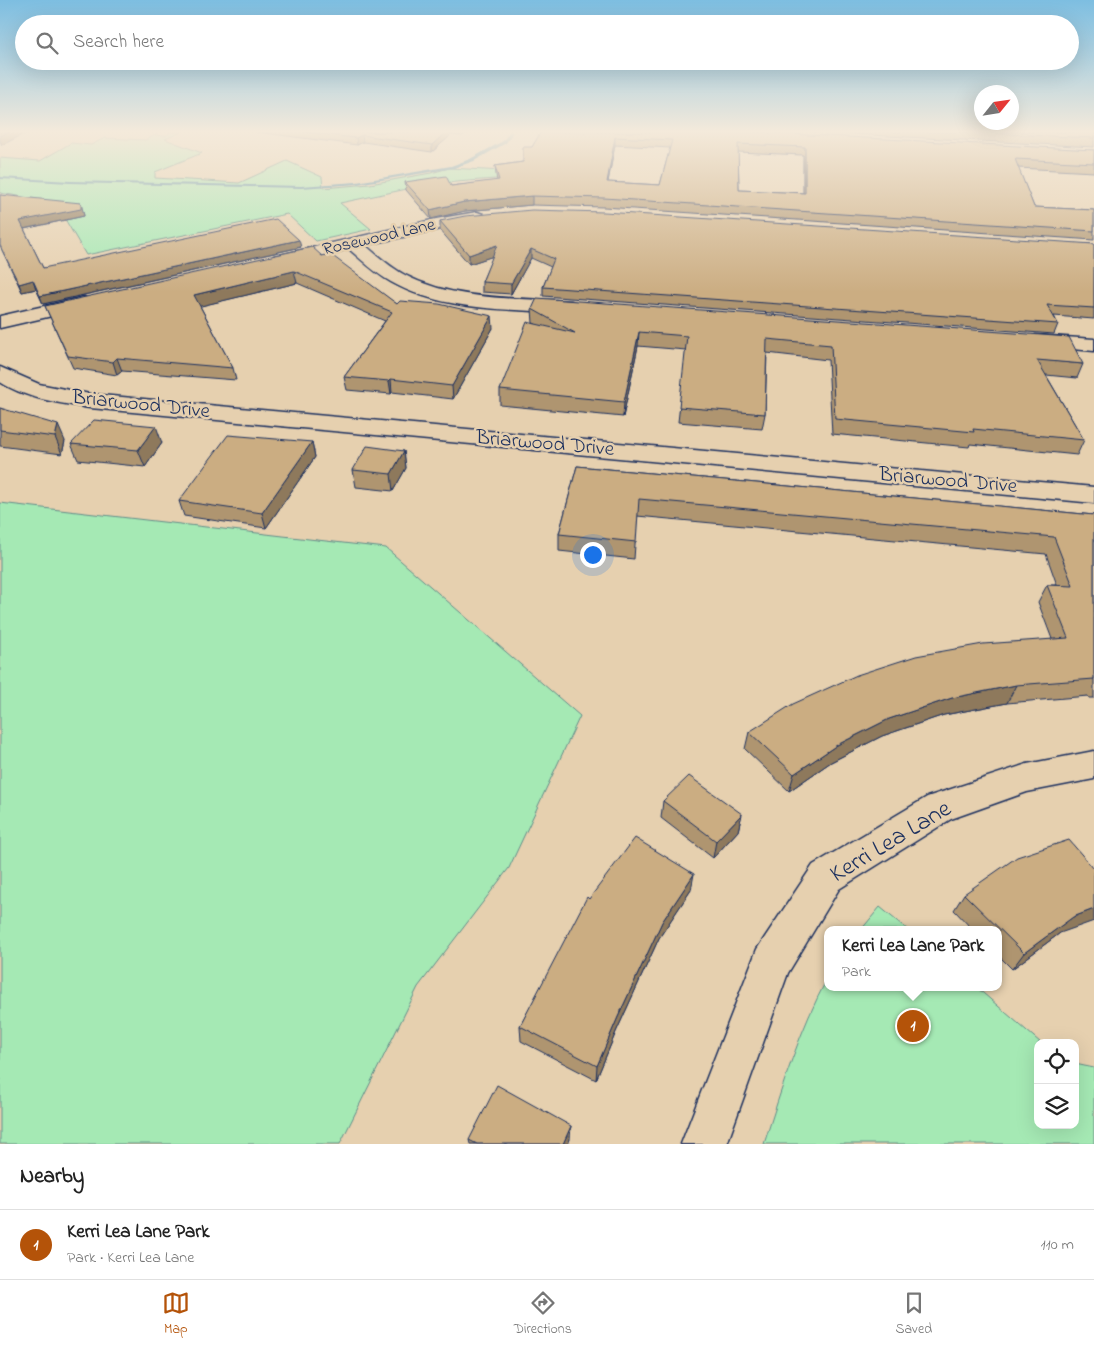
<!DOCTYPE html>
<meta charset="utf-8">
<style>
:root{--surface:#fff;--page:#f2f2f2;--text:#222;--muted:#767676;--line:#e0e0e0;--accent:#b45309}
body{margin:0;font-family:"Indie Flower",sans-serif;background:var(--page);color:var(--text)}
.controls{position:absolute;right:15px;bottom:15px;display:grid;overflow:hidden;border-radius:10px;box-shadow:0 5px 20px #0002}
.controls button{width:45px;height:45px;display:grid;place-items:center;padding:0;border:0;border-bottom:1px solid var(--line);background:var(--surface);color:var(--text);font:25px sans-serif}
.compass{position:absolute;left:974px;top:85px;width:45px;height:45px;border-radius:50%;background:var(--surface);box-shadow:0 5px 20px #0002;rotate:60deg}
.you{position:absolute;left:592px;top:554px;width:18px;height:18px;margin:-12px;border:4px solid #fff;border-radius:50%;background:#1a73e8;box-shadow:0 0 0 8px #1a73e833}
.badge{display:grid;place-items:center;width:32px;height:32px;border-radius:50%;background:var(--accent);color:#fff;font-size:16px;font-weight:700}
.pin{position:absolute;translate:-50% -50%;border:2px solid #fff;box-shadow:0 1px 5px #0006}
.popup{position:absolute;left:824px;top:926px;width:178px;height:65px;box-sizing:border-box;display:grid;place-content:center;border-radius:10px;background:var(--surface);filter:drop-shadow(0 1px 4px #0005);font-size:16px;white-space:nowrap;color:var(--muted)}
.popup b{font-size:19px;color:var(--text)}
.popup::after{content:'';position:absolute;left:50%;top:100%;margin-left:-10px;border:10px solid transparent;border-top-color:var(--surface)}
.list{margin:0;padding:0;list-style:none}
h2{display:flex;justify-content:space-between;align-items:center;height:65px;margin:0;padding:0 20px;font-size:21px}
h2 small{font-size:16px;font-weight:400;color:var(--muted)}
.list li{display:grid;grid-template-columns:32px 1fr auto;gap:15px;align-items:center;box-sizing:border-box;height:70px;padding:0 20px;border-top:1px solid var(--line)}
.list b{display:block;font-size:19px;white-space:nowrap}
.list p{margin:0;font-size:16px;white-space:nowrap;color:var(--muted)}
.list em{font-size:16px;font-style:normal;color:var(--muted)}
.icon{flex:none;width:28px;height:28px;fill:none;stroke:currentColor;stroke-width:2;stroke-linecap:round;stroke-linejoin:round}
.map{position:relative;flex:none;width:1094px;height:1144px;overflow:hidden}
.search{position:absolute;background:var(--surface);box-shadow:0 5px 20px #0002;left:15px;right:15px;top:15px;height:55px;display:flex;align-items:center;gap:12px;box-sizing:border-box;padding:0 18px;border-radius:28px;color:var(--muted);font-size:19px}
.sheet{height:135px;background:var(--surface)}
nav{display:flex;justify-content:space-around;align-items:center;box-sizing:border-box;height:70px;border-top:1px solid var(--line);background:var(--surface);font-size:14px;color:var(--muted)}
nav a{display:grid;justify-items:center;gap:2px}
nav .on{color:var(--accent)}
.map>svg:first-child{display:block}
.green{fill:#a5e9b4;stroke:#608c89}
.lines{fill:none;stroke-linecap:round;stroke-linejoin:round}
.stream{fill:#558ea7;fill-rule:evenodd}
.minor-casing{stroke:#1b2f5e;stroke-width:3}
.minor{fill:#e6d0af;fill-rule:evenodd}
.wall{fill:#af9570;stroke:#1b2f5e;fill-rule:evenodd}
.shaded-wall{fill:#8e795b;stroke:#1b2f5e}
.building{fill:#cbad82;stroke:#1b2f5e;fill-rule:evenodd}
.labels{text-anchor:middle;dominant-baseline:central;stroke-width:5;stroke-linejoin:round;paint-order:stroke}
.far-street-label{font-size:18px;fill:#1b2f5e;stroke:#e6d0af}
.street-label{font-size:21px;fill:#1b2f5e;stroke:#e6d0af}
.near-street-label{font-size:25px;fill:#1b2f5e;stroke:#e6d0af}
</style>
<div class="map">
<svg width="1094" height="1144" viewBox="0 0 1094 1144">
<rect width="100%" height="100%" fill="#e6d0af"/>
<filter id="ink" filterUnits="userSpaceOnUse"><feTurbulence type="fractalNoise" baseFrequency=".02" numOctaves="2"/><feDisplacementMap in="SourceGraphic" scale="10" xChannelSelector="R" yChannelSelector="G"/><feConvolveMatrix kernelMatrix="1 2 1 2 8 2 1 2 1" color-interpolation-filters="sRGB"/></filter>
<g filter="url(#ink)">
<!-- green -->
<g class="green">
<polygon points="171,132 182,132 165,139 202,153 155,172 155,178 239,183 287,161 322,177 323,188 370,184 431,173 449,168 557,174 431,184 340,203 371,229 316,241 287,214 86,255 55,202 0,193 0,158 40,161 71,143 91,145 105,138 146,140 155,135 165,136"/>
<polygon points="0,503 386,548 580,716 509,868 418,987 340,1144 0,1144"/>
<polygon points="880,907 908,930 861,930"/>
<path d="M828,977V987H976L1041,1043H1038V1125H1075V1064L1094,1068V1144H764C782,1087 800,1029 828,977Z"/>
</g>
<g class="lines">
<!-- stream -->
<polygon class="stream" points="509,132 513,132 506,143 474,161 454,168 357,184 301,188 70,183 0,179 0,177 70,181 301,186 357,182 451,166 470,159 503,141"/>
<!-- minor casing -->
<g class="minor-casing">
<g id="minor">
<path d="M477,212L483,214L485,217L483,220L365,245C378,256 390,267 405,275C455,301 516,298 571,301L578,303L580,307L578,311L571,313C512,309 444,312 391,282C375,273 363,261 349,249L280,265L274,264L271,260L274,256L280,255L436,219Z"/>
<polygon points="84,297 91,299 93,303 91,307 0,328 0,316"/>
<polygon points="1036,335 1094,339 1094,351 1029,345 1026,341 1029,337"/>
<path d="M0,367L39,384L90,394L1094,487V503L90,408C60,403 26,399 0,382Z"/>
<polygon points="1094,751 1094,779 1027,792 951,819 839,889 788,973 727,1144 681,1144 757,949 813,865 927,797 1027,764"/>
</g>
</g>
<!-- minor -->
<use href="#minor" class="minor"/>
</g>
<!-- wall -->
<g class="wall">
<polygon points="256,132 466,132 463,136 451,135 432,152 363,142 357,145"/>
<path d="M541,132L1094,150V172L1018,168L1034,207L1094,210V240L604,207L532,205L465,211L431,219L406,190L405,182L451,186L497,181L496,175L495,166L523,162ZM615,145L670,148L660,185L608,182ZM738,152L803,155V193L739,190Z"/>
<polygon points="813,132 1094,132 1094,147"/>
<polygon points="0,195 83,211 84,216 24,229 43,268 301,247 43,304 36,289 22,292 2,250"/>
<polygon points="440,221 1094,244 1094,319 1054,316 1058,324 1054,334 543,296 543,287 551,267 531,258 511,294 482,292 482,282 493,256 469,264 440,230"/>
<polygon points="322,256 397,304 493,328 453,399 392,392 391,394 347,390 344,377 385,321 297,283 200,306 233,368 236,380 122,371 117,375 73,368 45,306"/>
<polygon points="532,309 1083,364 1077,378 1046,375 1084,440 1077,455 970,444 969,447 832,434 828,360 767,353 765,414 762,429 678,422 686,350 638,346 623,417 500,405 500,390 536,324 533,323"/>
<polygon points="0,408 65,441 62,454 0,446"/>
<polygon points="312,442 315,457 266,528 184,516 179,501"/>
<polygon points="162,443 145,467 78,460 71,444"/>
<polygon points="404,451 406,468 393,491 356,487 353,470"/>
<polygon points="577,466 1094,515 1094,698 1089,698 1088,696 1007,703 944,715 882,736 831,762 789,791 745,749 749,732 1052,639 1038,602 1047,585 1057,585 1046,554 637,516 634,559 559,551 559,534"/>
<polygon points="663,801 742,814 738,831 713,858 661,818"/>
<polygon points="691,890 659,938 616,1032 596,1080 521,1041 520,1026 589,899"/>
<polygon points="964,894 1060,933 1012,969 998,955 998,930 973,930 954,910"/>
<polygon points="570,1139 568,1144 470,1144 469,1140"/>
</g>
<!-- shaded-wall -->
<g class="shaded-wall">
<polygon points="9,132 28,132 2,145 0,141 0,136"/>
<polygon points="446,132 450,132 451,135 432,152 432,145"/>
<polygon points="362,135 363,142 357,145 356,138"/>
<polygon points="615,137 615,145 606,191 607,182"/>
<polygon points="532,196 532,205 465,211 431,219 430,210 464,202"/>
<polygon points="81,203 83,211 84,216 23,229 20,221"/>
<polygon points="299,240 301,247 43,304 40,296"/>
<polygon points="497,245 497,255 469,264 469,255"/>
<polygon points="531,249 531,258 511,294 511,284"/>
<polygon points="294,271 297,283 197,307 194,295"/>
<polygon points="33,280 36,289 22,292 19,284"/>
<polygon points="492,316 493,328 453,399 452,386"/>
<polygon points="639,332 638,346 623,417 624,402"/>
<polygon points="117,358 122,371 117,375 113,362"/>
<polygon points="391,379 392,392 391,394 389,381"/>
<polygon points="58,425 65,441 62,454 55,437"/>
<polygon points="156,426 162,443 145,467 138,450"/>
<polygon points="312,442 315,457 266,528 262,513"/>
<polygon points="404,451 406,468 393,491 391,474"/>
<polygon points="1016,685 1007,703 944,715 882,736 831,762 789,791 794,774 837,745 889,719 952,698"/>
<polygon points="742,814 738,831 713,858 716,841"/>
<polygon points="694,874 691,890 659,938 616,1032 596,1080 597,1066 618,1017 662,922"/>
<polygon points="1094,909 1094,921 1060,933 1012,969 1024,953 1073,917"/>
<polygon points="571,1126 570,1139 568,1144 563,1144"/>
</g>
<!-- building -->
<g class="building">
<polygon points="0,132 9,132 0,136"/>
<polygon points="303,132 446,132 432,145 362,135 356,138"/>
<path d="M541,132H752L1094,150V163L1015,159L1034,207L1094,210V231L604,198L532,196L464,202L430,210L405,182L446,176L451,186L499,180L495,166L523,162V147H532ZM615,137L672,140L660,185L607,182ZM738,144L805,147V193L739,190Z"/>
<polygon points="963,132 1094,132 1094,138"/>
<polygon points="0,195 81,203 81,209 20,221 43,268 276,219 299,240 40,296 33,280 19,284 2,250 0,245"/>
<polygon points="532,210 604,212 1094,244 1094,308 1047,305 1058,324 543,287 554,259 531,249 511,284 482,282 497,245 469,255 440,221 465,216"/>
<polygon points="312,247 322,256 330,254 397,304 400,301 439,304 492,316 452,386 391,379 389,381 344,377 392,312 294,271 194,295 233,368 117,358 113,362 68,356 45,306"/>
<polygon points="537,298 1069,337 1083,364 1037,360 1084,440 973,429 974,432 835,419 831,345 767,339 765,414 679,407 687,336 639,332 624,402 500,390 527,322 575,333 532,309"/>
<polygon points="0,408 58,425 55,437 0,430"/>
<polygon points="94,420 156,426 138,450 71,444"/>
<polygon points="228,435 312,442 262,513 179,501"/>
<polygon points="367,446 404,451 391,474 353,470"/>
<polygon points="577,466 1094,515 1094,679 1016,685 952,698 889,719 837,745 794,774 749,732 793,704 857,675 916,656 983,644 1068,638 1047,585 1073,586 1054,537 639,499 636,542 559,534"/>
<polygon points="689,776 742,814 716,841 663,801"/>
<polygon points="635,838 694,874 662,922 618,1017 597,1066 520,1026 587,897 589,899"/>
<polygon points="1069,840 1094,869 1094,909 1073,917 1024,953 964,894 1017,857"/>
<polygon points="497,1085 571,1126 563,1144 477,1144 469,1140"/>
</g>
</g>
<!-- sky -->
<linearGradient id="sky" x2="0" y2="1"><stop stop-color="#7dbee1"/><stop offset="0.45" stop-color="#f4eadb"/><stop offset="1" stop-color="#f4eadb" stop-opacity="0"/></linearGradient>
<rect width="1094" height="292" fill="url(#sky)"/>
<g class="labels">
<!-- far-street labels -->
<g class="far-street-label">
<text transform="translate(379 238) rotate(-13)">Rosewood Lane</text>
</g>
<!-- street labels -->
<g class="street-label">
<text transform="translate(141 405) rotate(6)">Briarwood Drive</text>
<text transform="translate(545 444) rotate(5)">Briarwood Drive</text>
<text transform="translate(948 481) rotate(5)">Briarwood Drive</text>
</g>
<!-- near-street labels -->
<g class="near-street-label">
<text transform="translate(891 842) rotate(-31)">Kerri Lea Lane</text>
</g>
</g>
</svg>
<div class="controls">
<button><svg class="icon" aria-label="locate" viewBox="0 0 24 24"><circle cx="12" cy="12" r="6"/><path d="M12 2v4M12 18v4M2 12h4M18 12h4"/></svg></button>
<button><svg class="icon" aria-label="layers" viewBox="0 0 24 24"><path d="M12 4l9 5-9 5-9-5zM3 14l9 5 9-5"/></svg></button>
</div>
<svg class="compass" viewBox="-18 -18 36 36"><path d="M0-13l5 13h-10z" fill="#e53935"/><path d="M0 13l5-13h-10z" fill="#767676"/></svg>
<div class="you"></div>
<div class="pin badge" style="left:913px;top:1026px">1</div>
<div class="popup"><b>Kerri Lea Lane Park</b>Park</div>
<div class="search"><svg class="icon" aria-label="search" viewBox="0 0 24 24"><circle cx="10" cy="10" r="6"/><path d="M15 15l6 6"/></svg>Search here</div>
</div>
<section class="sheet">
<h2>Nearby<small></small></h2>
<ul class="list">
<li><span class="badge">1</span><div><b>Kerri Lea Lane Park</b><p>Park · Kerri Lea Lane</p></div><em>110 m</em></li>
</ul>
</section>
<nav>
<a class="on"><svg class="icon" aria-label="map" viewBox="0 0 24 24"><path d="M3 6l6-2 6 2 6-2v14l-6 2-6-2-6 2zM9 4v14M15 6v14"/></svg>Map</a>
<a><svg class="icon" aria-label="directions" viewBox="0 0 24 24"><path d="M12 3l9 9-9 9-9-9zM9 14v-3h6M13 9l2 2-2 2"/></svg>Directions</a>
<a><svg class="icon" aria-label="saved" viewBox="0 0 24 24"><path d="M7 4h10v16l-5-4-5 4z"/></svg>Saved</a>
</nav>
